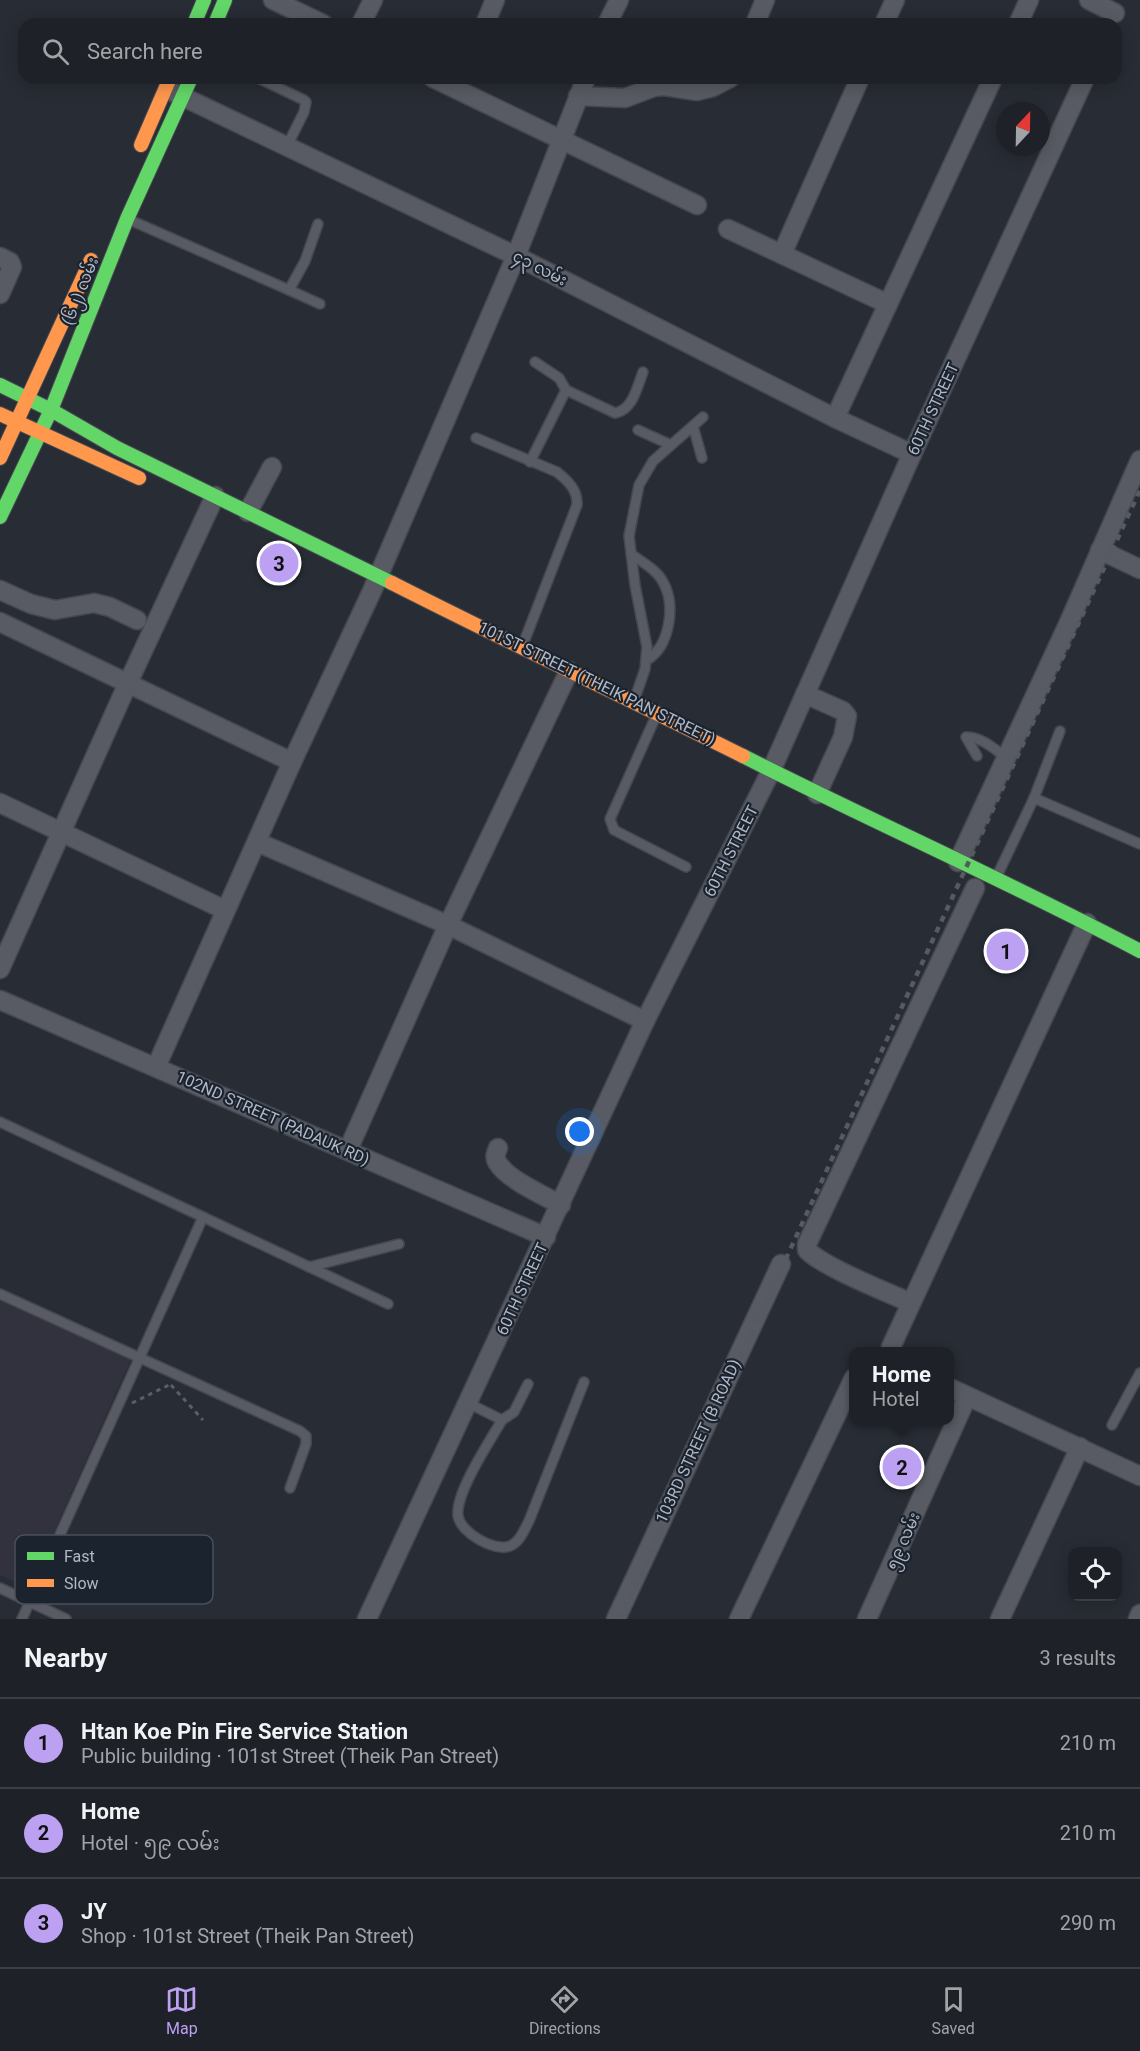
<!DOCTYPE html>
<meta charset="utf-8">
<style>
:root{--surface:#1e2127;--page:#26292f;--text:#f1f3f6;--muted:#a1a3a7;--line:#3c3e44;--accent:#bca0f2}
body{margin:0;font-family:Roboto,"Noto Sans Myanmar",sans-serif;background:var(--page);color:var(--text)}
.controls{position:absolute;right:18px;bottom:18px;display:grid;overflow:hidden;border-radius:12px;box-shadow:0 3px 15px #0003}
.controls button{width:54px;height:54px;display:grid;place-items:center;padding:0;border:0;border-bottom:2px solid var(--line);background:var(--surface);color:var(--text);font:30px sans-serif}
.compass{position:absolute;left:996px;top:102px;width:54px;height:54px;border-radius:50%;background:var(--surface);box-shadow:0 3px 15px #0003;rotate:22deg}
.you{position:absolute;left:580px;top:1132px;width:21px;height:21px;margin:-15px;border:4px solid #fff;border-radius:50%;background:#1a73e8;box-shadow:0 0 0 9px #1a73e833}
.badge{display:grid;place-items:center;width:39px;height:39px;border-radius:50%;background:var(--accent);color:#111;font-size:20px;font-weight:700}
.pin{position:absolute;translate:-50% -50%;border:3px solid #fff;box-shadow:0 2px 6px #0006}
.popup{position:absolute;left:849px;top:1347px;width:105px;height:78px;box-sizing:border-box;display:grid;place-content:center;border-radius:12px;background:var(--surface);filter:drop-shadow(0 2px 4px #0005);font-size:20px;white-space:nowrap;color:var(--muted)}
.popup b{font-size:22px;color:var(--text)}
.popup::after{content:'';position:absolute;left:50%;top:100%;margin-left:-12px;border:12px solid transparent;border-top-color:var(--surface)}
.list{margin:0;padding:0;list-style:none}
h2{display:flex;justify-content:space-between;align-items:center;height:78px;margin:0;padding:0 24px;font-size:26px}
h2 small{font-size:20px;font-weight:400;color:var(--muted)}
.list li{display:grid;grid-template-columns:39px 1fr auto;gap:18px;align-items:center;box-sizing:border-box;height:90px;padding:0 24px;border-top:2px solid var(--line)}
.list b{display:block;font-size:22px;white-space:nowrap}
.list p{margin:0;font-size:20px;white-space:nowrap;color:var(--muted)}
.list em{font-size:20px;font-style:normal;color:var(--muted)}
.icon{flex:none;width:33px;height:33px;fill:none;stroke:currentColor;stroke-width:2;stroke-linecap:round;stroke-linejoin:round}
.map{position:relative;flex:none;width:1140px;height:1619px;overflow:hidden}
.search{position:absolute;background:var(--surface);box-shadow:0 3px 15px #0003;left:18px;right:18px;top:18px;height:66px;display:flex;align-items:center;gap:15px;box-sizing:border-box;padding:0 21px;border-radius:18px;color:var(--muted);font-size:22px}
.sheet{height:348px;background:var(--surface)}
nav{display:flex;justify-content:space-around;align-items:center;box-sizing:border-box;height:84px;border-top:2px solid var(--line);background:var(--surface);font-size:16px;color:var(--muted)}
nav a{display:grid;justify-items:center;gap:3px}
nav .on{color:var(--accent)}
.map>svg:first-child{display:block}
.medical{fill:#32313e}
.lines{fill:none;stroke-linecap:round;stroke-linejoin:round}
.lane-casing{stroke:#44474d;stroke-width:12}
.street-casing{stroke:#44474d;stroke-width:21}
.fast-casing{stroke:#454951;stroke-width:16}
.slow-casing{stroke:#454951;stroke-width:16}
.path{stroke:#5a5f65;stroke-width:3;stroke-dasharray:4.5 4.5;stroke-linecap:butt}
.lane{stroke:#585b63;stroke-width:9}
.street{stroke:#585b63;stroke-width:18}
.fast{stroke:#63d668;stroke-width:14}
.slow{stroke:#ff974d;stroke-width:14}
.rail{stroke:#565a61;stroke-width:4.5;stroke-dasharray:6 6;stroke-linecap:butt}
.labels{text-anchor:middle;dominant-baseline:central;stroke-width:4.5;stroke-linejoin:round;paint-order:stroke}
.street-label{font-size:16px;fill:#b1b8c6;stroke:#1b232f}
.key{fill:#1b232f;stroke:#48505c;stroke-width:1.5}
.key-label{font-size:16px;fill:#b1b8c6}
</style>
<div class="map">
<svg width="1140" height="1619" viewBox="0 0 1140 1619">
<rect width="100%" height="100%" fill="#282c34"/>
<!-- medical -->
<polygon class="medical" points="0,1299 132,1357 29,1588 0,1575"/>
<g class="lines">
<!-- lane casing -->
<g class="lane-casing">
<g id="lane">
<polyline points="258,78 304,100 306,102 304,112 287,146"/>
<polyline points="130,220 289,290 305,261 318,224"/>
<polyline points="289,290 320,304"/>
<path d="M566,390L615,413C633,410 637,387 643,372"/>
<polyline points="693,426 702,458"/>
<polyline points="638,430 671,445"/>
<path d="M476,438L557,472C568,481 578,490 577,505L522,647"/>
<polyline points="530,462 566,390 559,378 535,362"/>
<path d="M631,554C642,562 657,570 663,582C676,605 670,646 647,660"/>
<polyline points="634,701 645,669 647,647 635,585 629,536 639,485 653,461 703,417"/>
<polyline points="656,716 610,819 614,830 686,867"/>
<path d="M977,756L966,737C982,737 994,749 1007,758"/>
<polyline points="1034,798 1060,731"/>
<polyline points="996,878 1034,798 1140,844"/>
<polyline points="0,1122 203,1217 22,1619"/>
<polyline points="203,1217 388,1304"/>
<polyline points="309,1267 399,1244"/>
<polyline points="0,1294 300,1431 306,1436 306,1444 290,1488"/>
<polyline points="468,1403 502,1420 514,1412 528,1384"/>
<path d="M502,1420C490,1441 455,1493 458,1516C461,1533 494,1552 510,1546C520,1542 524,1530 529,1521L584,1382"/>
<polyline points="1112,1425 1140,1373"/>
<polyline points="0,1588 66,1619"/>
</g>
</g>
<!-- street casing -->
<g class="street-casing">
<g id="street">
<polyline points="273,0 323,24"/>
<polyline points="1089,0 1115,13"/>
<polyline points="361,24 373,0"/>
<polyline points="485,24 495,0"/>
<polyline points="607,24 619,0"/>
<polyline points="755,24 765,0"/>
<polyline points="884,24 895,0"/>
<polyline points="1018,24 1029,0"/>
<polyline points="433,78 697,205"/>
<polyline points="173,92 516,256 835,418 912,454"/>
<polyline points="578,96 625,98 654,87 664,86 697,91 713,87 730,78"/>
<polyline points="728,229 888,304"/>
<polyline points="782,254 860,78"/>
<polyline points="0,257 10,262 12,267 0,294"/>
<polyline points="835,418 993,78"/>
<polyline points="248,512 272,467"/>
<polyline points="1100,550 1140,569"/>
<polyline points="0,590 31,604 55,610 94,603 110,607 137,620"/>
<polyline points="0,622 292,762"/>
<polyline points="805,694 843,711 847,716 843,737 817,794"/>
<polyline points="0,803 225,910"/>
<polyline points="257,842 448,925 645,1021"/>
<polyline points="958,862 1070,620 1140,460"/>
<polyline points="0,969 128,683 215,496"/>
<polyline points="0,1000 546,1237"/>
<polyline points="156,1067 292,762 372,591 516,256 586,78"/>
<path d="M498,1148C496,1153 494,1157 497,1162C508,1180 543,1195 561,1205"/>
<polyline points="348,1150 448,925 569,671"/>
<path d="M911,1303C887,1292 823,1267 807,1250V1244L975,888"/>
<polyline points="891,1347 1087,923"/>
<polyline points="950,1388 1140,1476"/>
<polyline points="367,1619 645,1021 771,771 912,454 1085,78"/>
<polyline points="616,1619 781,1264"/>
<polyline points="739,1619 854,1378"/>
<polyline points="867,1619 967,1397"/>
<polyline points="1000,1619 1080,1447"/>
<polyline points="1138,1619 1140,1614"/>
</g>
</g>
<!-- fast casing -->
<g class="fast-casing">
<g id="fast">
<polyline points="194,24 204,0"/>
<polyline points="215,24 225,0"/>
<polyline points="0,385 51,410 117,448 392,583"/>
<polyline points="0,517 51,410 127,219 191,78"/>
<path d="M743,756C875,823 1010,882 1140,951"/>
</g>
</g>
<!-- slow casing -->
<g class="slow-casing">
<g id="slow">
<polyline points="141,145 170,78"/>
<polyline points="0,414 139,478"/>
<polyline points="0,458 91,260"/>
<path d="M392,583C508,642 627,698 743,756"/>
</g>
</g>
<!-- path -->
<g class="path">
<polyline points="171,1385 203,1420"/>
<polyline points="132,1403 169,1385"/>
</g>
<!-- lane -->
<use href="#lane" class="lane"/>
<!-- street -->
<use href="#street" class="street"/>
<!-- fast -->
<use href="#fast" class="fast"/>
<!-- slow -->
<use href="#slow" class="slow"/>
<!-- rail -->
<polyline class="rail" points="620,1619 1140,490"/>
</g>
<g class="labels">
<!-- street labels -->
<g class="street-label">
<text transform="translate(540 268) rotate(27)">၄၃ လမ်း</text>
<text transform="translate(80 291) rotate(-68)">(၆၂) လမ်း</text>
<text transform="translate(933 409) rotate(-65)">60TH STREET</text>
<text transform="translate(597 683) rotate(26)">101ST STREET (THEIK PAN STREET)</text>
<text transform="translate(731 851) rotate(-63)">60TH STREET</text>
<text transform="translate(273 1118) rotate(24)">102ND STREET (PADAUK RD)</text>
<text transform="translate(522 1289) rotate(-65)">60TH STREET</text>
<text transform="translate(698 1441) rotate(-65)">103RD STREET (B ROAD)</text>
<text transform="translate(903 1541) rotate(-66)">၅၉ လမ်း</text>
</g>
</g>
<!-- legend -->
<rect x="15" y="1535" width="198" height="69" rx="9" class="key"/>
<rect x="27" y="1552" width="27" height="8" fill="#63d668"/>
<rect x="27" y="1579" width="27" height="8" fill="#ff974d"/>
<g class="key-label">
<text x="64" y="1562">Fast</text>
<text x="64" y="1589">Slow</text>
</g>
</svg>
<div class="controls">
<button><svg class="icon" aria-label="locate" viewBox="0 0 24 24"><circle cx="12" cy="12" r="6"/><path d="M12 2v4M12 18v4M2 12h4M18 12h4"/></svg></button>
</div>
<svg class="compass" viewBox="-18 -18 36 36"><path d="M0-13l5 13h-10z" fill="#e53935"/><path d="M0 13l5-13h-10z" fill="#a1a3a7"/></svg>
<div class="you"></div>
<div class="pin badge" style="left:1006px;top:951px">1</div>
<div class="pin badge" style="left:902px;top:1467px">2</div>
<div class="popup"><b>Home</b>Hotel</div>
<div class="pin badge" style="left:279px;top:563px">3</div>
<div class="search"><svg class="icon" aria-label="search" viewBox="0 0 24 24"><circle cx="10" cy="10" r="6"/><path d="M15 15l6 6"/></svg>Search here</div>
</div>
<section class="sheet">
<h2>Nearby<small>3 results</small></h2>
<ul class="list">
<li><span class="badge">1</span><div><b>Htan Koe Pin Fire Service Station</b><p>Public building · 101st Street (Theik Pan Street)</p></div><em>210 m</em></li>
<li><span class="badge">2</span><div><b>Home</b><p>Hotel · ၅၉ လမ်း</p></div><em>210 m</em></li>
<li><span class="badge">3</span><div><b>JY</b><p>Shop · 101st Street (Theik Pan Street)</p></div><em>290 m</em></li>
</ul>
</section>
<nav>
<a class="on"><svg class="icon" aria-label="map" viewBox="0 0 24 24"><path d="M3 6l6-2 6 2 6-2v14l-6 2-6-2-6 2zM9 4v14M15 6v14"/></svg>Map</a>
<a><svg class="icon" aria-label="directions" viewBox="0 0 24 24"><path d="M12 3l9 9-9 9-9-9zM9 14v-3h6M13 9l2 2-2 2"/></svg>Directions</a>
<a><svg class="icon" aria-label="saved" viewBox="0 0 24 24"><path d="M7 4h10v16l-5-4-5 4z"/></svg>Saved</a>
</nav>
